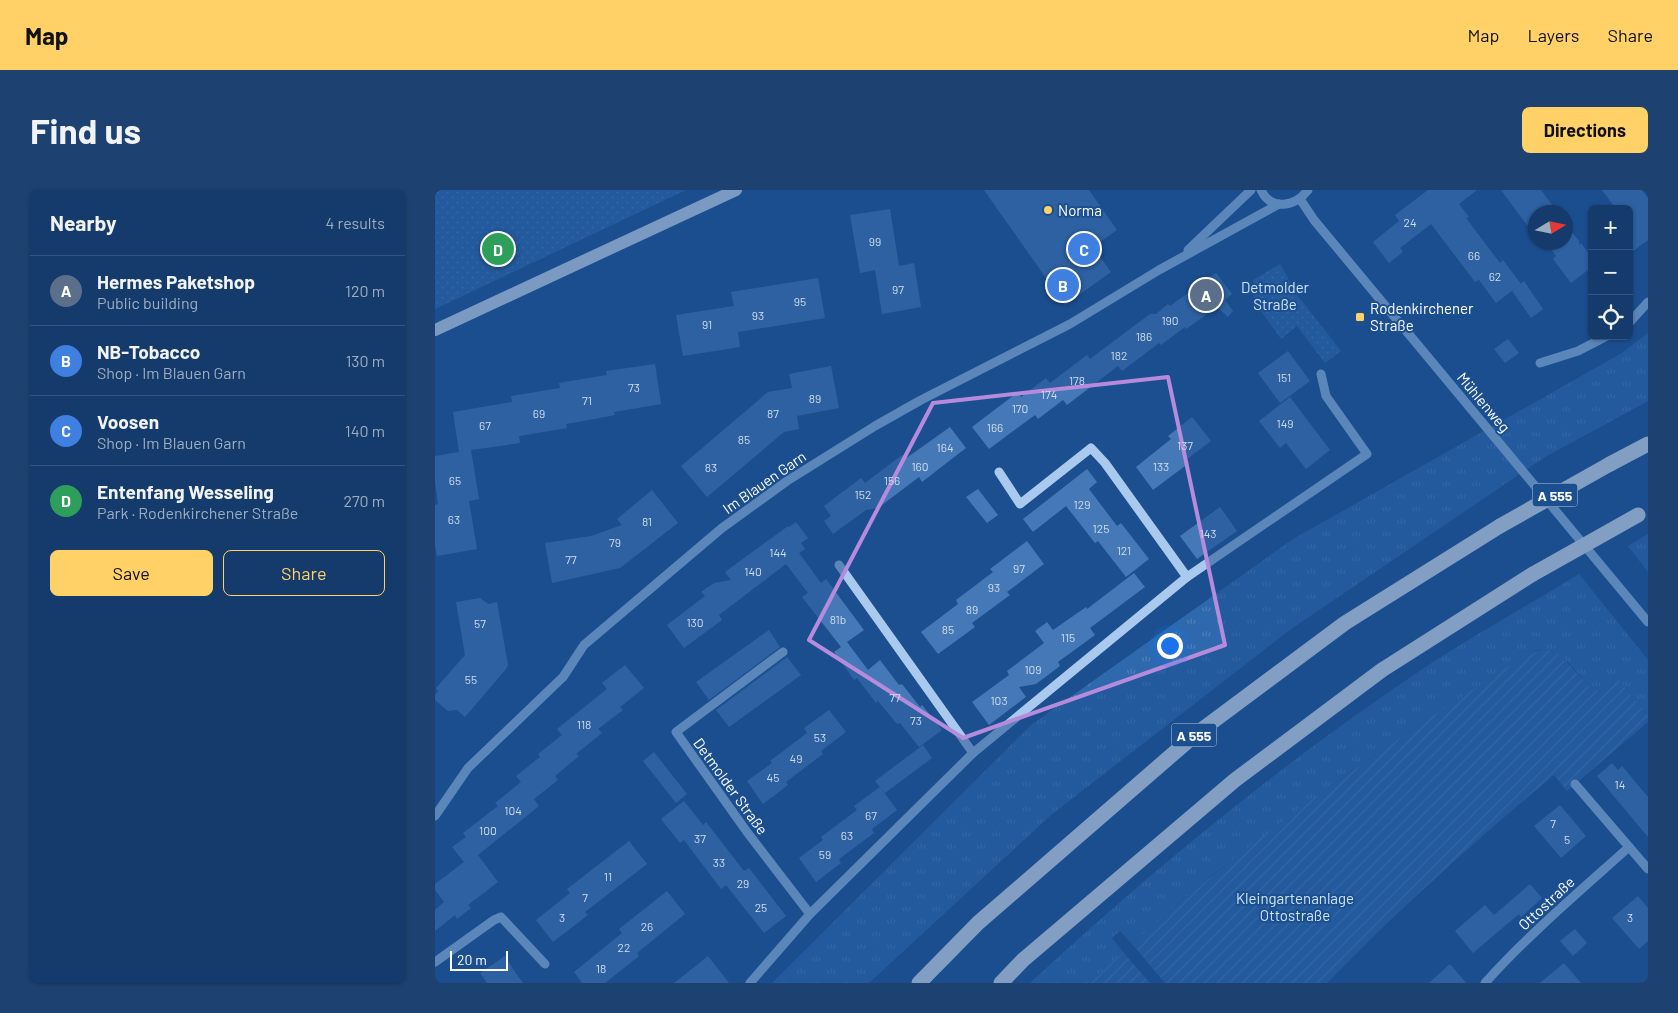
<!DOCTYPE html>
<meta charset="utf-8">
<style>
:root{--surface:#143b6b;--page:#1d4271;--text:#f1f3f6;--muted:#9dadc1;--line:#33557e;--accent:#ffd166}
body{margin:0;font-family:Barlow,sans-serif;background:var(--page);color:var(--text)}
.controls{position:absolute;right:15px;top:15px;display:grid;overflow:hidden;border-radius:8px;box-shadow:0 1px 4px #0004}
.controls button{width:45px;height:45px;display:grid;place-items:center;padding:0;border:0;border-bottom:1px solid var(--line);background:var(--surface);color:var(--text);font:25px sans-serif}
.compass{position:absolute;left:1093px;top:15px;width:45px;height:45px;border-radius:50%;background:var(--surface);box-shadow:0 1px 4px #0004;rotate:80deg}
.scale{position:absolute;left:15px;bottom:12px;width:58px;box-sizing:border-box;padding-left:5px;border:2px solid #fff;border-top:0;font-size:14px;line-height:18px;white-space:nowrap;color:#fff;-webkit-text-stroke:4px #1b4f8f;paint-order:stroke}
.you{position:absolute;left:734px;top:455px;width:18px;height:18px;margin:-12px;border:4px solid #fff;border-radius:50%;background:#1a73e8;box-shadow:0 0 0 8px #1a73e833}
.badge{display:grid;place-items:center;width:32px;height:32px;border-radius:50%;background:var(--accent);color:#fff;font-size:16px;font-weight:700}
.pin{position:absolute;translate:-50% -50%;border:2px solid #fff;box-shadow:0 1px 5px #0006}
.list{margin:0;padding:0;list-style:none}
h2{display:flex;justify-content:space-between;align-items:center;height:65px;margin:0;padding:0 20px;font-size:21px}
h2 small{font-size:16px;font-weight:400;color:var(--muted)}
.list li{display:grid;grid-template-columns:32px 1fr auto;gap:15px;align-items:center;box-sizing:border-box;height:70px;padding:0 20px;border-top:1px solid var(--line)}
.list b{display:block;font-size:19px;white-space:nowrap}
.list p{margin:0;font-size:16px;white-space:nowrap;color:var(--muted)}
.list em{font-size:16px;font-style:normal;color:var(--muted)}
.actions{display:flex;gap:10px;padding:15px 20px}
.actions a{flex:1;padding:11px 0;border:1px solid var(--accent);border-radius:8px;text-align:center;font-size:18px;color:var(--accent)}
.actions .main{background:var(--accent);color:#111}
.icon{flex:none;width:28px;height:28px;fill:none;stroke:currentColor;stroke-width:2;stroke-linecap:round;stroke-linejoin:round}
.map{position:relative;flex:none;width:1213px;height:793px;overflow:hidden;border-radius:8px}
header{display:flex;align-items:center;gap:30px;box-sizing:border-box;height:70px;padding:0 25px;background:var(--accent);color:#111}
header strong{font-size:24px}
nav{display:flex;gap:28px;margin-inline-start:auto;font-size:18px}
.intro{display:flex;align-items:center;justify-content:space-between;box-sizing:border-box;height:120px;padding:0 30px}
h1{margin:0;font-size:35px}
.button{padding:12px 22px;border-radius:8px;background:var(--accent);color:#111;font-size:18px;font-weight:700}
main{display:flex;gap:30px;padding:0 30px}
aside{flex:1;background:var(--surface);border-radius:8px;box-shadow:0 1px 4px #0004}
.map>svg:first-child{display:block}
.grass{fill:url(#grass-tufts)}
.park{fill:url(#park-dots)}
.garden{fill:url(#garden-furrows)}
.building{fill:#4478b7}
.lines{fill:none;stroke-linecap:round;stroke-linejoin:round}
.minor{stroke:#a9c9ee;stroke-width:9}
.major{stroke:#f0f6ff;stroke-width:12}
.highway{stroke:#fff;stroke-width:15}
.highway-bridge{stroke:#fff;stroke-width:15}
.marked{fill:none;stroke:#b68bdc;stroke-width:4;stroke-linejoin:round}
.poi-dot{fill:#ffd166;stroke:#1b4f8f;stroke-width:2}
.labels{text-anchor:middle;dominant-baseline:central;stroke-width:4;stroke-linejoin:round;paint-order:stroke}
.number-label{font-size:12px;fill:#d0dded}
.shield{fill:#1b4f8f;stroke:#bbcadd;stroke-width:1}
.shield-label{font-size:14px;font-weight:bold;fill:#fff}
.poi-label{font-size:15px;fill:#fff;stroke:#1b4f8f;text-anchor:start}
.park-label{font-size:15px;fill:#cfe3fa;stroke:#1b4f8f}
.street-label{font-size:15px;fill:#fff;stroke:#1b4f8f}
</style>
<header>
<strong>Map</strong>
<nav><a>Map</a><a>Layers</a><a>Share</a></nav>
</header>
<div class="intro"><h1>Find us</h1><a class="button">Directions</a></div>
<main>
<aside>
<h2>Nearby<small>4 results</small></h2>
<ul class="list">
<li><span class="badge" style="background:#5c6f8a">A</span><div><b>Hermes Paketshop</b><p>Public building</p></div><em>120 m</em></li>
<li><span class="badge" style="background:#3f7fe0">B</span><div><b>NB-Tobacco</b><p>Shop · Im Blauen Garn</p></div><em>130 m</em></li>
<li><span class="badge" style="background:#3f7fe0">C</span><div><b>Voosen</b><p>Shop · Im Blauen Garn</p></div><em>140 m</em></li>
<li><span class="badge" style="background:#2e9e5b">D</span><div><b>Entenfang Wesseling</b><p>Park · Rodenkirchener Straße</p></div><em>270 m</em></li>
</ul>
<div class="actions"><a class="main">Save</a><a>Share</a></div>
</aside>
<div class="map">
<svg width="1213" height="793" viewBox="0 0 1213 793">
<defs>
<pattern id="grass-tufts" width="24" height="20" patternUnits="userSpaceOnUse" patternTransform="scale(1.25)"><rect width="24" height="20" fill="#2e69ad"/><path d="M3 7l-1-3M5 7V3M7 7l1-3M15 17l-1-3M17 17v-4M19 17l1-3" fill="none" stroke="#4d80b9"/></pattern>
<pattern id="park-dots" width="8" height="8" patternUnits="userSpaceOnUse" patternTransform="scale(1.25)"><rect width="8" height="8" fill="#2e69ad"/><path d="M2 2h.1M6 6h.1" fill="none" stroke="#4d80b9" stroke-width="1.8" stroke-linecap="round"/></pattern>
<pattern id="garden-furrows" width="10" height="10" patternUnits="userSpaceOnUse" patternTransform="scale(1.25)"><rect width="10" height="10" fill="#2e69ad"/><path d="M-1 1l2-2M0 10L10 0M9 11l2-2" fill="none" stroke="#4d80b9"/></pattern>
</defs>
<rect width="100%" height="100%" fill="#1b4f8f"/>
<!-- grass -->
<g class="grass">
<polygon points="1213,143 1213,211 1110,267 856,439 616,625 434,793 337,793 596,535 858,349 1187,163"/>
<polygon points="1213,344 1213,382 1193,356"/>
<path d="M1144,384L1213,470V526L1179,484L1177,495C1169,501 1162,503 1155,497C1140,481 1124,454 1099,461L972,543L915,582L776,686L697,754L685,741L677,748L688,762L655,793H595C719,678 851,570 992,476C1041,444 1094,415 1144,384Z"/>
</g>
<!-- park -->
<g class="park">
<polygon points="0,0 251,0 0,119"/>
<polygon points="845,74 863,106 906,161 890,173 862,136 846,149 819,111 818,90"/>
</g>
<!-- garden -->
<g class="garden">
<path d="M1110,459L1124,464L1155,497C1162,503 1169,501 1177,495L1179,487L1177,481L1213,526V532L1132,601L1119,585C1040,651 964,719 892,793H730L697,754C820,644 956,551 1095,463Z"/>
<polygon points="688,762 715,793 655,793"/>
</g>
<!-- building -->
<g class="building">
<polygon points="549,0 654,0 682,40 658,57 676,82 630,115"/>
<polygon points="993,0 1042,0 1024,14 1034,27 1031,28 1065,73 1068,70 1086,94 1061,113 1044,90 1040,92 996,34 965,58 968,62 954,73 938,52 964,31 960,25"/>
<polygon points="1066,0 1106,0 1122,22 1100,22 1100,39 1096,33 1092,35"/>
<polygon points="1167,0 1207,0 1213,8 1213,50 1194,64 1194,19 1181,19"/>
<polygon points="455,19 464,76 479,73 486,117 447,124 440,80 425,83 415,25"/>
<polygon points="1130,34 1144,51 1144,55 1146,53 1157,68 1157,77 1136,93 1118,69 1121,66 1111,52 1130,52"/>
<polygon points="781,83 797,104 790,110 798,121 793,127 782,117 751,139 750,137 726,155 724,153 687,181 683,176 632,215 628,210 603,229 600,225 554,259 537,237 583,202 586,207 611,188 615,193 652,165 655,169 715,124 721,124 733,114 735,116 760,98 759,97"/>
<polygon points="383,88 390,128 303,142 305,157 248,166 241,125 299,116 296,102"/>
<polygon points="1089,91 1108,119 1096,128 1077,101"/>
<polygon points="1073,149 1084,163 1070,173 1059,159"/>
<polygon points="853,161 875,191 845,213 823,183"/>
<polygon points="220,174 226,214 179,222 180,225 165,228 131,234 132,238 84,246 85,253 36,260 44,309 34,311 42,359 2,366 0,355 0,315 3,314 0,292 0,266 24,262 18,222 77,212 76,206 125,198 124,193 172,185 171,181"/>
<polygon points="396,176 404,218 362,226 364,239 349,242 272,307 246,276 333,202 357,198 354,184"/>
<polygon points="855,207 895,260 871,279 851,253 845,258 824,231"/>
<polygon points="757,227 776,251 752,269 754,273 718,300 701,277 736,249 733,246"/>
<polygon points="515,237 531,258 487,292 484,287 443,318 431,320 398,344 389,331 396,326 389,316 426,288 430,293 467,265 470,269"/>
<polygon points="652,279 662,292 654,299 682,336 686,333 714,369 691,387 663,351 660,353 631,316 598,342 588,329"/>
<polygon points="543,299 563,325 552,333 531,307"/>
<polygon points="217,300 243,333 185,378 117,393 110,353 156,346 187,335 182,329"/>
<polygon points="785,317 802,341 762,369 745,346"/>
<polygon points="361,332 373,348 366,353 370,359 364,363 386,393 391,389 429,440 412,452 433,480 445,470 464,495 467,494 485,517 487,515 507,540 484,557 465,533 462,534 443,511 441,513 422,488 419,490 399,462 406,457 367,407 373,403 351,374 284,425 287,430 249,458 232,435 270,406 266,402 279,393 296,390 290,382 353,336 354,337"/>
<polygon points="592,351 609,374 572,402 575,405 537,433 540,437 503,464 486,442 523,414 521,410 558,382 555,379"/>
<polygon points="699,383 710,397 655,438 660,445 623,472 625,476 601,494 584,497 591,507 554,535 537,512 574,485 572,481 609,453 600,441 612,432 618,440 651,417 652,419"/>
<polygon points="45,408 53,414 62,412 73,475 71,479 30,527 22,520 13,521 0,510 0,505 3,501 1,498 30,465 21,412"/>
<polygon points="334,440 345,457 274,510 261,492"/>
<polygon points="352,467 366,485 294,537 281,520"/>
<polygon points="190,475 209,498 185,517 188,520 163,539 167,543 141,564 144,566 120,586 123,590 99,609 104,616 43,665 63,692 33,715 36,718 22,729 20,725 0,741 0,720 9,712 0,700 0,694 29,672 17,657 31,647 28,643 63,616 60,613 86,592 81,586 105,567 103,564 127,545 122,539 172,499 167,493"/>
<polygon points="394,520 411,542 386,561 388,564 351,592 353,595 328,614 312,591 337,573 335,571 372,543 369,538"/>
<polygon points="488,555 497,568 450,603 440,591"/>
<polygon points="219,562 252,604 241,613 208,571"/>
<polygon points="1177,573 1183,580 1187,576 1213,607 1213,647 1162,586"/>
<polygon points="445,597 462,620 437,639 439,643 404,669 406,673 381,692 364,668 388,650 386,647 422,620 419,616"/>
<polygon points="249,611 268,635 271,632 309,681 314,678 351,726 329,743 291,695 286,699 249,650 245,653 226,629"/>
<polygon points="1125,615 1151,646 1126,668 1099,636"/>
<polygon points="194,651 212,674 150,722 153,725 118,752 101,730 135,703 132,699"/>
<polygon points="1095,694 1107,708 1086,727 1084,724 1038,763 1020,741 1050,715 1059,725"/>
<polygon points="232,701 250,724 202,763 204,766 170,793 147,793 139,782 187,743 184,739"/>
<polygon points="1203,706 1213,718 1213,751 1204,759 1177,728"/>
<polygon points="1140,739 1152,753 1138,766 1125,751"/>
<polygon points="70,766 78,779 88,793 52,793 45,783"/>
<polygon points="273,766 294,793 239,793 262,775"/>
<polygon points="1129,773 1146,793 1105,793"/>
<polygon points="1015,774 1031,793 994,793"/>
</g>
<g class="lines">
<!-- minor -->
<g class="minor">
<path d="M826,0C836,22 861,16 873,0"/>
<polyline points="865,9 879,30 1213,432"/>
<polyline points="753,60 816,0"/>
<polyline points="1194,133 1213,112"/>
<polyline points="1105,173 1143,161 1172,146"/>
<polyline points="564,282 585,314 656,258 670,273 752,387"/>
<polyline points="404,375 538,563"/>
<polyline points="348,462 241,542 312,642 375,724"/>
<polyline points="1140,594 1213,679"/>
<polyline points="0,626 33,578 128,487 149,455 287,338 352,291 440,236 486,210 635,134 724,80 844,14"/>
<polyline points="0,772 59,730 66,727 110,774"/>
<polyline points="315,793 375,724 538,563 752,387 932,264 891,206 886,184"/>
<path d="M1050,793C1094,744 1145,701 1194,657"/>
</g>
<!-- major -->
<polyline class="major" points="0,140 301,0"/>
<!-- highway -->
<g class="highway">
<polyline points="1175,274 1213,254"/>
<polyline points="484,793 543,733 761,544 910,433 1065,336"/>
<polyline points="566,793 588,770 800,590 947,480 1098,384"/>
</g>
<!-- highway-bridge -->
<g class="highway-bridge">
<polyline points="1065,336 1175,274"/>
<polyline points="1098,384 1203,325"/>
</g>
</g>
<!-- marked area -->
<path d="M0 0H1213V793H0ZM733,187L790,455L528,548L374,450L498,213Z" fill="#1b4f8f" fill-opacity=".55" fill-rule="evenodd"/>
<path class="marked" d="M733,187L790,455L528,548L374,450L498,213Z"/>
<!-- markers -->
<g class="poi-dot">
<circle cx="613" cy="20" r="5"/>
<rect x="920" y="122" width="10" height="10" rx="2.5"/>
</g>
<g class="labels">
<!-- number labels -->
<g class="number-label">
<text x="975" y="32">24</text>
<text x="440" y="51">99</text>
<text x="1039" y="65">66</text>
<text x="1060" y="86">62</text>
<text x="463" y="99">97</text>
<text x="365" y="111">95</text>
<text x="323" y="125">93</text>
<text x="735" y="130">190</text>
<text x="272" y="134">91</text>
<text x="709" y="146">186</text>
<text x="684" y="165">182</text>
<text x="849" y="187">151</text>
<text x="642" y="190">178</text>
<text x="199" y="197">73</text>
<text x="614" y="204">174</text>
<text x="380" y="208">89</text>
<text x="152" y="210">71</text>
<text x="585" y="218">170</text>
<text x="104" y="223">69</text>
<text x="338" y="223">87</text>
<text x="850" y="233">149</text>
<text x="50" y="235">67</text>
<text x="560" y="237">166</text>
<text x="309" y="249">85</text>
<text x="750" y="255">137</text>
<text x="510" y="257">164</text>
<text x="485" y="276">160</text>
<text x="726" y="276">133</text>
<text x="276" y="277">83</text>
<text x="20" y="290">65</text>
<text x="457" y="290">156</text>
<text x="428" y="304">152</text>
<text x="647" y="314">129</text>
<text x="19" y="329">63</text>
<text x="212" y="331">81</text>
<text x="666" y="338">125</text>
<text x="773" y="343">143</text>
<text x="180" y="352">79</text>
<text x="689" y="360">121</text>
<text x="343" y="362">144</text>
<text x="136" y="369">77</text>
<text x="584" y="378">97</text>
<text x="318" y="381">140</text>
<text x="559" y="397">93</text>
<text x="537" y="419">89</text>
<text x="403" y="429">81b</text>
<text x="260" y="432">130</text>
<text x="45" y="433">57</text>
<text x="513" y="439">85</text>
<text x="633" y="447">115</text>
<text x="598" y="479">109</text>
<text x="36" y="489">55</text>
<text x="460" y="507">77</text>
<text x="564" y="510">103</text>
<text x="481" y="530">73</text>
<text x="149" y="534">118</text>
<text x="385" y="547">53</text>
<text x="361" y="568">49</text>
<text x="338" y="587">45</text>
<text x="1185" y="594">14</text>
<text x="78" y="620">104</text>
<text x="436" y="625">67</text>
<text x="1118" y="633">7</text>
<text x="53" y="640">100</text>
<text x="412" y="645">63</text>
<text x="265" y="648">37</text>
<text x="1132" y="649">5</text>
<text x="390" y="664">59</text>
<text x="284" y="672">33</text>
<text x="173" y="686">11</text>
<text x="308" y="693">29</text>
<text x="150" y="707">7</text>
<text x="326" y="717">25</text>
<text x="127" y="727">3</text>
<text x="1195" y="727">3</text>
<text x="212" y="736">26</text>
<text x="189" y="757">22</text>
<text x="166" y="778">18</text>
</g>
<!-- shield labels -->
<g class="shield">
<rect x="1097.5" y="293.5" width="45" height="23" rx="4"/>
<rect x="736.5" y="533.5" width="45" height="23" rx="4"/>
</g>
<g class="shield-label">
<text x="1120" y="305">A 555</text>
<text x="759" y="545">A 555</text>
</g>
<!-- poi labels -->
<g class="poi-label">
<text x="623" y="20">Norma</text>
<text x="935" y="118">Rodenkirchener<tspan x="935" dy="17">Straße</tspan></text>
</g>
<!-- park labels -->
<g class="park-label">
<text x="840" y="97">Detmolder<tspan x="840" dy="17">Straße</tspan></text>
<text x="860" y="708">Kleingartenanlage<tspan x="860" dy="17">Ottostraße</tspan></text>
</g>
<!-- street labels -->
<g class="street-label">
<text transform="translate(1049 212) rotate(50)">Mühlenweg</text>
<text transform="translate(329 292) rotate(-35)">Im Blauen Garn</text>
<text transform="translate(296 596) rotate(54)">Detmolder Straße</text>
<text transform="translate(1111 713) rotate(-43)">Ottostraße</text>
</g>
</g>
</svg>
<div class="controls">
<button>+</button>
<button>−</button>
<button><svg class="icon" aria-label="locate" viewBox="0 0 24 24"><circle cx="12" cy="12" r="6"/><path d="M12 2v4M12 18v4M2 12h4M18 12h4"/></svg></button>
</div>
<svg class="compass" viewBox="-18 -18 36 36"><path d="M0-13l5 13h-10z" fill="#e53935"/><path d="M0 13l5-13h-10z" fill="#9dadc1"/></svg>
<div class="scale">20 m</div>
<div class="you"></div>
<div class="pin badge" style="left:771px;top:105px;background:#5c6f8a">A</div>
<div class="pin badge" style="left:628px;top:95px;background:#3f7fe0">B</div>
<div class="pin badge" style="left:649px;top:59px;background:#3f7fe0">C</div>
<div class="pin badge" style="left:63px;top:59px;background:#2e9e5b">D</div>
</div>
</main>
